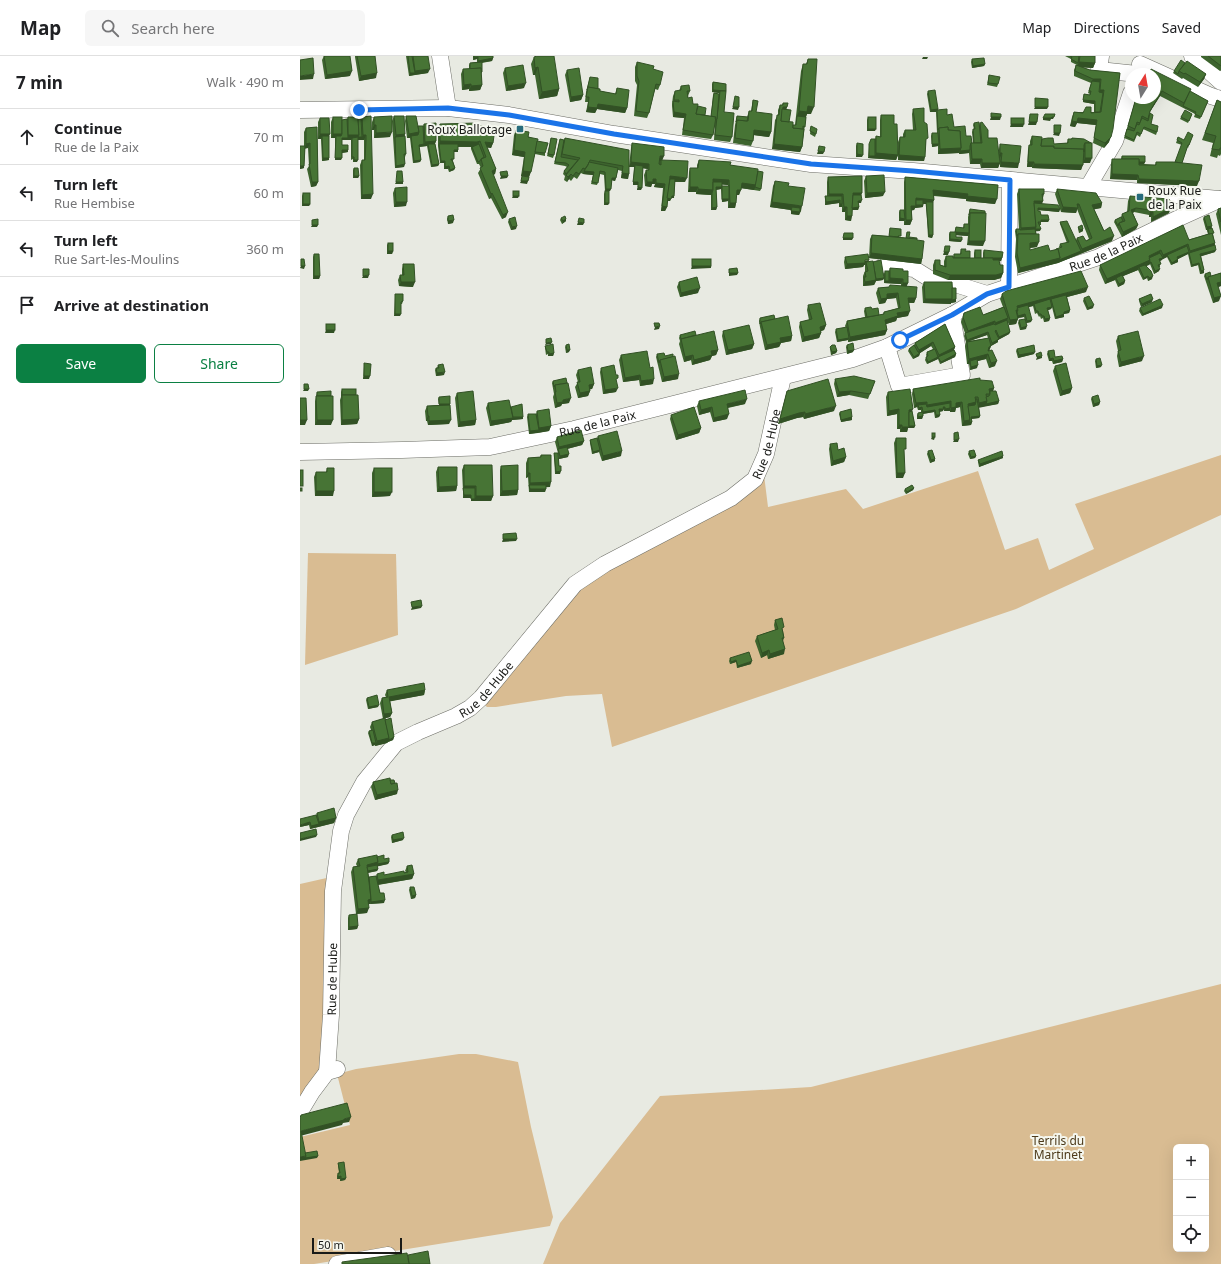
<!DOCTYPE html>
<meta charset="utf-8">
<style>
:root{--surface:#fff;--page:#f6f6f6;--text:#202124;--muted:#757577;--line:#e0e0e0;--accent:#0b8043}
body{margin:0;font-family:"Noto Sans",sans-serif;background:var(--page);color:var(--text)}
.controls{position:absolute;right:12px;bottom:12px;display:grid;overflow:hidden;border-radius:6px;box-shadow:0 4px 16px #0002}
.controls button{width:36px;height:36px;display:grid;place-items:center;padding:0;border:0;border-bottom:1px solid var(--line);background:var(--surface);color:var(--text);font:20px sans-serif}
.compass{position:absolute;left:825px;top:12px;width:36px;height:36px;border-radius:50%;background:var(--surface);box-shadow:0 4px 16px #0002;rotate:11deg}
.scale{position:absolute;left:12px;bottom:10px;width:90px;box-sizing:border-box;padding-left:4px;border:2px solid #191a17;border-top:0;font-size:11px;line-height:14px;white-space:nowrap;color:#191a17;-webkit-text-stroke:3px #f5f7ef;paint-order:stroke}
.stop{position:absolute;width:12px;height:12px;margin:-9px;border:3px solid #1a73e8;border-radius:50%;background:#fff}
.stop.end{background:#1a73e8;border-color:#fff;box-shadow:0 1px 4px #0008}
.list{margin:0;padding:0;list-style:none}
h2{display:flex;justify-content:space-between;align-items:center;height:52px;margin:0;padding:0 16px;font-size:17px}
h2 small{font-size:13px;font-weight:400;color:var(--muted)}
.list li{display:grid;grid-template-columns:26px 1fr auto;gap:12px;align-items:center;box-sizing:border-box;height:56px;padding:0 16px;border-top:1px solid var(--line)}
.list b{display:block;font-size:15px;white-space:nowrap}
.list p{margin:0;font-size:13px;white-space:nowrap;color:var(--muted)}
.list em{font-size:13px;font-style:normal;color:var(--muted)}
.actions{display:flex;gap:8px;padding:12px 16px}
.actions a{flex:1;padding:9px 0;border:1px solid var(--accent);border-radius:6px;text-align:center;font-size:14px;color:var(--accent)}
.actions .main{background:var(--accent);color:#fff}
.icon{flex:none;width:22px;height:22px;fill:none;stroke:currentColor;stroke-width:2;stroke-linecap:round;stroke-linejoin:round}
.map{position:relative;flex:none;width:921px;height:1208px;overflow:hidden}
header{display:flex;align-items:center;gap:24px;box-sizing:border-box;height:56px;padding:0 20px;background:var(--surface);border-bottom:1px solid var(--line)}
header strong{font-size:19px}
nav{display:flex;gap:22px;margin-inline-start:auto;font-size:14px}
.search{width:280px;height:36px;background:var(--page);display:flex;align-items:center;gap:10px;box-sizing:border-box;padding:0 14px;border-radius:6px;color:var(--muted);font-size:15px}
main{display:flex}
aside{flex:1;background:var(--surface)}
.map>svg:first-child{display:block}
.green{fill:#d9bc92;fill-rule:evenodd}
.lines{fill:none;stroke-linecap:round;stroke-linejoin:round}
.minor-casing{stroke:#6c6d66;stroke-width:17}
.minor{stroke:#fff;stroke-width:16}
.wall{fill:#3d642e;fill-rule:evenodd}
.shaded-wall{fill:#325125}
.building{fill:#477435;stroke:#325125}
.route{stroke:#1a73e8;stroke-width:5}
.poi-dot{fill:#286c7d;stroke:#f5f7ef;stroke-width:1.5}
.labels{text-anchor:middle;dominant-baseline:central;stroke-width:4;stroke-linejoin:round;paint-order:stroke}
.poi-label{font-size:12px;fill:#191a17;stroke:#f5f7ef;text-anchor:end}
.street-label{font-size:12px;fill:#191a17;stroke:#f5f7ef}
.park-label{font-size:12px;fill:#4d3a1a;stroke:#f5f7ef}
</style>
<header>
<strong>Map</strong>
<div class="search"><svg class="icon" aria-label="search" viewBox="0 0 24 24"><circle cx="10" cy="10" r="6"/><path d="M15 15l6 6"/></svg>Search here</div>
<nav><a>Map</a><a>Directions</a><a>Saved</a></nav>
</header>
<main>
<aside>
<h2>7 min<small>Walk · 490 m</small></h2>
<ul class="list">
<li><svg class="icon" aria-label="ahead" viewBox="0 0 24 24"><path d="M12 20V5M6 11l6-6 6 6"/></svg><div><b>Continue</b><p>Rue de la Paix</p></div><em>70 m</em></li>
<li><svg class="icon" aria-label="left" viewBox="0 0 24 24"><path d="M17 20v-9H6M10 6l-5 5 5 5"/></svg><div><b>Turn left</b><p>Rue Hembise</p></div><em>60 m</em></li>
<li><svg class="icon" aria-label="left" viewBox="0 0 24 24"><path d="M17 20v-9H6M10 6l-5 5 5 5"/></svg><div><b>Turn left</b><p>Rue Sart-les-Moulins</p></div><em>360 m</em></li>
<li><svg class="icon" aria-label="arrive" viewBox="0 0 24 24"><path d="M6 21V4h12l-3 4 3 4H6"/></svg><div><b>Arrive at destination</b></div></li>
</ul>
<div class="actions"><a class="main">Save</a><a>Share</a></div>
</aside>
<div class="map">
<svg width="921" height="1208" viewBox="0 0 921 1208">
<rect width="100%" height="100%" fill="#e8eae2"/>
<!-- green -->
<g class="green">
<polygon points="921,399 921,459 716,553 312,691 302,638 266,640 196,651 187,651 182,646 284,526 464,419 468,451 546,433 563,453 678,415 705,494 738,482 749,514 794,493 775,448"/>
<polygon points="8,497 96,498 98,579 5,609"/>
<polygon points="31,821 24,1005 0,1047 0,828"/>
<path d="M921,928V1208H243L260,1167L360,1040L511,1031ZM876,1091H906V1193H876Z"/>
<polygon points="159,998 176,998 218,1006 231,1071 253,1161 250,1170 14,1208 0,1208 0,1081 50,1069 37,1018 56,1013"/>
</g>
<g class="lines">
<!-- minor casing -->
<g class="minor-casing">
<g id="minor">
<polyline points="140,0 148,52"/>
<polyline points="801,0 799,14 837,18"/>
<polyline points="892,0 921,26"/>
<polyline points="840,8 911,40 921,43"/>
<polyline points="0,54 148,52 209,59 314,78 511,108 613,115 919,143"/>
<polyline points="788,131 815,85 831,37"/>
<polyline points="584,209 614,213 635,226 658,229 687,238"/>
<polyline points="709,231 710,124"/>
<polyline points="587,291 599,330 662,319 652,259"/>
<path id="s1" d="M0,396L102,394L190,391L274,373L553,303L587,291L652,259L687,238L799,201L879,162L921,143"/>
<path id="s2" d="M27,1016L31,959L33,835L41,775L46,759L64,726L96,687L118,676L156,660L170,652L181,642L275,528L305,508L431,442L455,423L466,398L483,321"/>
<polyline points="0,1056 12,1036 27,1016 37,1013"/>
<polyline points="37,1208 88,1199"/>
</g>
</g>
<!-- minor -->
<use href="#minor" class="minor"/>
</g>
<!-- wall -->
<g class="wall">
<polygon points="24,0 50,0 50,20 25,23 22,4"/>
<polygon points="55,0 75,0 76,22 59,25 55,1"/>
<polygon points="106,0 128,0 128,17 109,20"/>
<polygon points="173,0 193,0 193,2 192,5 182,7 182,16 181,18 182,29 180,34 169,35 169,33 162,34 161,18 163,13 169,13 169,9 170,7 177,6 177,3 173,4"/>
<polygon points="765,0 795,0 795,7 793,12 781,11 790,14 820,17 809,86 804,92 793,87 796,69 777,67 775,71 770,70 772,61 774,56 794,56 794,48 783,46 784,38 789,39 790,38 788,37 791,27 774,20 774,14 776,9 777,9 771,6 771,3"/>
<polygon points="901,0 921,0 921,14 920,15 901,1"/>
<polygon points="234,1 259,33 257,40 239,43 235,19 233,19 231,8"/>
<polygon points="508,3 511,58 507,58 506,61 502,91 500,96 472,93 475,64 478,59 478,54 480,49 482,49 483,47 487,51 486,54 489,66 493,69 495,69 501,15 503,8 506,8"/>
<polygon points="672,3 685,8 684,10 672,12 671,6"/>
<polygon points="337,6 353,13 360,29 358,34 355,33 349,57 347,62 334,60 337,29 335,25 335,11"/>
<polygon points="885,7 906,18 904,23 898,31 883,22 882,23 873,17 874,15"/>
<polygon points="205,12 224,32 206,35 203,17"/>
<polygon points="267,14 283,39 281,44 270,46 265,19"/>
<polygon points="855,18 908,45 900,63 894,61 895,58 860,40 849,57 851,68 857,76 856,79 843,73 840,81 837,79 834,86 824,82 836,42"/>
<polygon points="689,19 698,28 697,31 687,29"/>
<polygon points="290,21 300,35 315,38 317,32 327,52 325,57 297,53 295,57 286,56 288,46 285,46 286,36"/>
<polygon points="413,26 426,28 424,56 432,81 430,86 414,84 415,66 413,79 411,83 382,79 384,62 373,61 372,50 372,48 373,40 375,35 379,35 381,30 390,35 388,40 388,42 393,48 398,50 405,59 411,60 413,39 414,37 419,38 419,37 412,36 412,28"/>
<polygon points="628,35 638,54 647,59 654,71 666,80 672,87 673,87 672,76 673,73 674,73 673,69 674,67 679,70 680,67 688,82 698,97 699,93 700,88 718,112 700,111 700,102 699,102 700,107 698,112 681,112 680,108 670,108 669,97 659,98 659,97 638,98 638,90 632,91 631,80 632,77 637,77 636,56 630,56 627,38"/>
<polygon points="453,44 456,56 471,76 469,81 454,79 453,85 451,90 433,87 435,69 437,60 447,61 449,55 451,55 452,49"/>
<polygon points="917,44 921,46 921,98 920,100 918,99 917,102 910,100 913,87 902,84"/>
<polygon points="613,53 624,66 626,87 624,105 598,104 598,99 596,104 568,102 569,91 571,83 575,83 576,80 580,81 580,64 581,59 594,68 598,96 598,86 600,81 603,81 603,78 605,74 613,74 612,58"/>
<polygon points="892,58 888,67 880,63 881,61"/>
<polygon points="71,60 71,143 61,143 60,109 62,104 64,104 64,84 58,84 57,106 53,106 53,103 51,104 51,84 42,84 42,89 48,96 42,97 41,104 35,104 35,82 31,82 31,66 33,61 42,64 47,63 48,61 58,63 61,63 62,61"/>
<polygon points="94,60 105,80 106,98 105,101 104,111 95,112 92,65"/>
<polygon points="106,60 118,70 123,70 124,68 136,85 135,88 139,108 138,110 131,111 127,90 119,91 121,104 120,106 113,107 110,82 107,82 105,65"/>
<polygon points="74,61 90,81 74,82 74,74 72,74 72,66"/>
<polygon points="568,61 575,75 567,75 567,64"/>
<polygon points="20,62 29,80 29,104 22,105 21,83 18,83 18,66"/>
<polygon points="140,68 176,69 193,87 191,92 187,91 196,113 195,118 193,119 206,161 202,163 191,142 189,143 178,117 181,112 179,108 177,108 171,93 171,91 158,91 158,96 154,96 153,105 155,112 154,114 149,116 148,113 144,113 144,107 140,107 138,90 138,72"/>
<polygon points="511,70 516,78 515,81 510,78"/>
<polygon points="17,71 18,126 16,130 11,131 7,113 9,110 8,92 5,92 4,112 0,113 0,90 4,90 4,76 6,72"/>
<polygon points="216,74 237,85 245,97 245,100 235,98 229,121 221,120 224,101 212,99 214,79"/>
<polygon points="893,79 888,92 887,91 882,107 897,130 837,127 837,124 810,123 811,108 812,103 821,103 822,100 845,106 844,108 855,109 856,106 875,106 882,89 876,87 877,84 884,84"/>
<polygon points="732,80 742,83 754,88 767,87 768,83 771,83 772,82 784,83 790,107 783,107 781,114 732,112 732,111 727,111 728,94 729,89 730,89 730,85"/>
<polygon points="251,82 254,99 253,102 247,100"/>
<polygon points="265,82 329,111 331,92 332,87 362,104 385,126 375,126 374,142 371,142 370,145 367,145 367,151 365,155 361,155 363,132 354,131 355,128 352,128 351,131 345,130 344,119 346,114 347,114 348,113 343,112 341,134 337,134 338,129 333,129 334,111 329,111 328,123 321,122 322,115 318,114 315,125 312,124 310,135 305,135 304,119 300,118 297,129 291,128 293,119 283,118 281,117 277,123 274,121 271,125 269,123 267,126 264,124 265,120 263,118 264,115 267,111 265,110 254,108 260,83 264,84"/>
<polygon points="557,87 562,101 556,101 556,90"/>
<path d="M399,104L430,109L458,115L461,133L460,135L441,132L439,139H436V147L435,152H428V145L422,146L421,133L416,134L417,151L416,154H411V139L396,138V136H388L389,116L390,112H397V109ZM422,128L428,129V130H422Z"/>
<polygon points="54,112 59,120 58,122 53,122 53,114"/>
<polygon points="566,120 583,140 565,142 564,125"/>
<polygon points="528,121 561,147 558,147 559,151 558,154 552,154 551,165 545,164 545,156 542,156 542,150 539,151 539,147 525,149 525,140 527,140 527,126"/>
<polygon points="605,121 698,129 695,148 666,145 666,143 634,140 634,144 633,146 633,179 632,182 628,181 626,148 623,148 623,151 615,152 614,154 612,154 612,164 610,169 604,169 604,164 604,165 599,165 599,156 600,154 604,154 604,126"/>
<polygon points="475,125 488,130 501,155 499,159 491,158 491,154 470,151 473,130"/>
<polygon points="95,132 106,150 94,151 93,137"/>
<polygon points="719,133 744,138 743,142 742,148 760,153 759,156 738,154 741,159 749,164 748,166 741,166 741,169 739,169 740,175 736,175 737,191 730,192 730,194 750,195 755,194 756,193 760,192 759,191 760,188 767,187 760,168 760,166 776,184 777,182 786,185 789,183 777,153 776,157 761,156 755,138 757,133 802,147 801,152 794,153 804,175 812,185 758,207 718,217 715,201 716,183 715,175 716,173 719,173 717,138"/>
<polygon points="305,135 309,147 308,149 304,149 304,138"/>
<polygon points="3,137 10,148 9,150 2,150 2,140"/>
<polygon points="830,140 869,157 851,166 851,161 849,161 849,159 834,156 833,157 838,169 836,173 822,181 814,166 815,164 821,161 822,158 827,156 828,145"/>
<polygon points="921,152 921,179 916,158 918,153"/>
<polygon points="670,153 683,190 667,189 668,180 656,179 656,181 661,186 649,185 649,178 650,176 655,176 656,171 663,172 664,168 668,168 668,161"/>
<polygon points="148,160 153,167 148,168 147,163"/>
<polygon points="904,161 912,172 915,189 915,196 901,200 904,214 904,217 900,218 898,209 891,211 888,198 878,203 878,206 871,209 867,201 862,203 862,204 860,205 860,211 859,211 859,215 854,218 850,208 846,210 852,223 848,225 847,222 843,224 838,214 823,220 825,225 824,228 818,231 815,224 805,228 799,214 800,209 908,178 907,175 907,174 906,174 903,163"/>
<polygon points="261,162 266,163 266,165 262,168 260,164"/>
<polygon points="209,163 216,173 211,174 208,166"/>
<polygon points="778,171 783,173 783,175 779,177 778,173"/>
<polygon points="590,172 600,181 606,182 607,176 609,181 617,184 622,203 621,208 569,202 570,183 572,179 589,180"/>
<polygon points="88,187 93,195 92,198 87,198 87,189"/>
<polygon points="661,193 665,195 670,202 674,202 674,197 675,194 681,202 683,202 683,197 684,194 702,202 701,205 699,205 700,209 703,217 701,222 694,224 648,224 633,218 633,209 635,204 640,209 644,210 644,205 646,200 653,202 654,198 660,198"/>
<polygon points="14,198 20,220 19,223 13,223 13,201"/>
<polygon points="545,201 568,206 584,222 583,224 576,225 574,229 563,230 563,220 565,215 565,209 564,209 563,211 545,213 544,206"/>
<polygon points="103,208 113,231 99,230 98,224 100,219 102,219 102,213"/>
<polygon points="590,212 603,215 608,227 606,230 616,242 614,247 609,247 608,260 597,262 596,265 586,268 587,274 585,279 548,286 548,284 537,286 535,276 536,273 546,272 545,270 547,265 565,261 564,255 565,252 572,253 579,259 583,258 584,256 598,252 596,242 587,243 585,247 579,248 576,237 578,232 601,230 601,228 584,227 584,218 585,215 589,215"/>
<polygon points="921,217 921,230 918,231 919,245 913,247 904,220 905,218 911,220"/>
<polygon points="379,226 398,237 380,241 377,231"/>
<polygon points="624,226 656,243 656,246 651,247 651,248 623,247 622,231"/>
<path d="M786,236L767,241L770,254L769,257L764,258V261L755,263L752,251L751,253L748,254L750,262L749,265L744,266L743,262L741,263L740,260L739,261L737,257L735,258L733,250L728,251L731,266L726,267L724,261L718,262L716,268L709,269L707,264L710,276L709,278L698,284V286L691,290L689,295L695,310L689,312L686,303L677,305V312L670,314L669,308H667L665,290L666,286L664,280L665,277L661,266L664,257L683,259L703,251L700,243L702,238ZM687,279L688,282L670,285Z"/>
<polygon points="95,238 103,245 102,248 101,248 100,260 94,260 95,241"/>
<polygon points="784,242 793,252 787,254 783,245"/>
<polygon points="839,243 852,246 841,251 839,245"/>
<polygon points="508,249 526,269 524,274 521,275 521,277 519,282 502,286 499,271 500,266 509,264 507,254"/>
<polygon points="840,252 862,252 842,260 839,255"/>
<polygon points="460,262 475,263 492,280 491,285 481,287 479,291 465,294 460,271 459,265"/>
<polygon points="719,264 726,273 720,274 718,267"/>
<polygon points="645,268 655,291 654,294 656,298 655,301 640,308 638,303 627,308 625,304 626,301 627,301 626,299 627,296 633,293 631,290 620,297 619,300 613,303 608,295 609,293 614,289 615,287"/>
<polygon points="423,275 454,288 452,293 426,299 422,280"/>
<polygon points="380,279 396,279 418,294 416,299 412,300 410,304 392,309 391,304 384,306 379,288 380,285 379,282"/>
<polygon points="818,280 842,305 819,311 817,300 818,295 816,285"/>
<polygon points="266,289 269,296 266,297 265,291"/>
<polygon points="547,289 553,296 547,298 546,291"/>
<polygon points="245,290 254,297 253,300 248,300 248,298 246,299 245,292"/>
<polygon points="530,291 537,295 536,297 531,299 530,293"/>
<polygon points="717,293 734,298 718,302 716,295"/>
<polygon points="748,295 755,301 763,303 762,306 753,308 752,305 749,305 747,298"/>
<polygon points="357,298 365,300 378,323 362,326 356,301"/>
<polygon points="321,299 353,328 340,330 339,324 323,326 319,304"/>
<polygon points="796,303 801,311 796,312 795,305"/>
<polygon points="64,307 69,323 63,323 64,310"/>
<polygon points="138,309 144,319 136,320 135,314 136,312 137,312"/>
<polygon points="755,310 772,332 770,337 760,340 753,315"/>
<polygon points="301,312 316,336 303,338 300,316"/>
<polygon points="278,314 294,328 292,333 290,333 290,335 288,340 278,342 275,331 278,326 276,319"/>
<polygon points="535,323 575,325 568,343 549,339 537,341 534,328"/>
<polygon points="680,324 694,332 693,335 699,345 698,348 679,351 680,360 679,362 671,363 672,366 671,369 662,370 660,351 656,352 655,356 650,356 650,355 644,355 644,353 643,353 643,355 639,356 640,359 639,361 635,362 634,356 623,358 623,360 622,363 617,363 617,359 618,357 621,356 621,354 618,354 617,351 614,352 612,338 613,333"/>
<polygon points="253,325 269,347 262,348 261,350 255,352 253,341 254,338 252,327"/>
<polygon points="42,333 56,339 59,363 57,368 41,369 40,344 41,341 41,336"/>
<polygon points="487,335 534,355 504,363 503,361 497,362 478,368"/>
<polygon points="17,336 31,369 15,369 15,345"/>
<polygon points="588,336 612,355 615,370 614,372 608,372 607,376 600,376 600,373 597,373 597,358 587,360 586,341"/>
<polygon points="157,337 176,364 175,369 158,371 155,342"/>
<polygon points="139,341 150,348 149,368 128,369 127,365 126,365 125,355 127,350 139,349 138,343"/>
<polygon points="792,341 800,346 799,349 793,351 791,343"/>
<polygon points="399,345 445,348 428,352 427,363 413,366 410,356 399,359 397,350"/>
<polygon points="188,347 211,351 223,361 223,363 212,364 211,366 190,370 186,352"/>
<polygon points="237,355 251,370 249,375 229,378 227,361 228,358 236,358"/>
<polygon points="540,356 552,361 552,364 541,366 539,358"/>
<polygon points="371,359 401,372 399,377 376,384 370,363"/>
<polygon points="298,380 321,400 302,405 299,396 292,398 290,387 290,384 297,382"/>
<polygon points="257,381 284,385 282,389 267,393 268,401 259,403 258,398 259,410 260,418 255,418 254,399 254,397 258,397 255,386"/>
<polygon points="596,382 604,397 603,422 596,422 594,387"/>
<polygon points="530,388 546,401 544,406 531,410 529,393"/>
<polygon points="628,395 635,405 630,407 627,398"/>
<polygon points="669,395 676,400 675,402 670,403 668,398"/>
<polygon points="241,399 250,431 246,431 245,436 229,436 228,421 226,422 226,407 228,402 240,401"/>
<polygon points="703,402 679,411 678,406 678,404"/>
<polygon points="164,409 193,440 191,445 171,445 171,442 163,442 163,435 162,414"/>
<polygon points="201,410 218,434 217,439 200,440 200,414"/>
<polygon points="138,411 157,430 156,435 137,436 136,416"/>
<polygon points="27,412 33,440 15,440 14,421 16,416 26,416"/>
<polygon points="74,412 90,440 72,441 72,417"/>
<polygon points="614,432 613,434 606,438 604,435 605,433"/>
<polygon points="475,564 483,575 484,582 483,585 484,598 468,603 467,599 461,602 455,585 457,580 475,574 474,569"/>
<polygon points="430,602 451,608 437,612 436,606 430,608 429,605"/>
<polygon points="87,634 125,634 124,639 90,645 92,657 90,661 85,662 94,681 93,684 88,686 87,687 75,690 75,689 72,690 68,677 69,675 71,674 70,671 72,666 83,663 80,647 82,642 86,641 85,639"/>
<polygon points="67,642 78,651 68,653 66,644"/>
<polygon points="90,724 97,738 75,744 71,731 73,726"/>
<polygon points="17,757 36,762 34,767 10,773 9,769 0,771 16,759"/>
<polygon points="92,779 103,784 92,787 91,781"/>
<polygon points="77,801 84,803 89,806 88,808 77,810 78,813 77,815 68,817 69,821 76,820 77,818 84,819 106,816 105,815 107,810 114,818 112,823 78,829 80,837 84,847 68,848 67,857 56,858 51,816 53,811 57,810 56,808 58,803"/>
<polygon points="110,831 116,839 115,842 111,843 109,834"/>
<polygon points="49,859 58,870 57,873 48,874 48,862"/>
<polygon points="38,1107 46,1122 45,1124 40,1125 40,1123 37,1123 37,1120 38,1117 39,1117 38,1110"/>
</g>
<!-- shaded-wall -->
<g class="shaded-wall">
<polygon points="178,1 177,3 173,4 174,2"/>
<polygon points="623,1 628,1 627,3 622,3"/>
<polygon points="193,2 192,5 177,7 178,5"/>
<polygon points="779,6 795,7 793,12 777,11"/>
<polygon points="685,8 684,10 672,12 673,10"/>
<polygon points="238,11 235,19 233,19 235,12"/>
<polygon points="130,13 128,17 114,19 115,15"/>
<polygon points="52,15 50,20 25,23 27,19"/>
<polygon points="77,17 76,22 59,25 61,20"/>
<polygon points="110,17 115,17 114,19 109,20"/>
<polygon points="14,18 13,23 0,24 0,20"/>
<polygon points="906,18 904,23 898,31 900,26"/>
<polygon points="793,23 801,23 799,28 791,27"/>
<polygon points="226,27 224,32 206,35 208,30"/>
<polygon points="171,28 169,33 162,34 164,29"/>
<polygon points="182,29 180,34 169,35 171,30"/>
<polygon points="259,33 257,40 239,43 242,36"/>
<polygon points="413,34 420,35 419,37 412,36"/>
<polygon points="800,34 804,34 802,39 798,39"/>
<polygon points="862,35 860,40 848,59 850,55"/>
<polygon points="283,39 281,44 270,46 271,41"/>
<polygon points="783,44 795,45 794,48 783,46"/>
<polygon points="298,48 327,52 325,57 297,53 295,57 286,56 288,51"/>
<polygon points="508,50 514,51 511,58 507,58 505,63 497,60 499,55"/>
<polygon points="433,51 439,51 438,54 432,53"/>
<polygon points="483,51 487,51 485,56 482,55"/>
<polygon points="735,51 748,51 747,53 734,53"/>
<polygon points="638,53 637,55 637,54 636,56 630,56 631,54"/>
<polygon points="374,56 386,58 384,62 373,61"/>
<polygon points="691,61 701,61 700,64 690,64"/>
<polygon points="752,61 754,61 753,63 751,63 750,65 743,64 743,62"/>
<polygon points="778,62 797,64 796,69 777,67 775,71 770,70 772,65"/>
<polygon points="729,66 737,66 736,69 728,69"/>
<polygon points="711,68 724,68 723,71 710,71"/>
<polygon points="74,69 76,69 74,74 72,74"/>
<polygon points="568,73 576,73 575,75 567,75"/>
<polygon points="454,74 471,76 469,81 453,79"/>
<polygon points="92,76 90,81 74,82 76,77"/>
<polygon points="119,76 117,81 111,80 110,82 107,82 109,78"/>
<polygon points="754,77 760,77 759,80 753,79"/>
<polygon points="20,78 30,78 28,83 22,80 21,83 18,83"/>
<polygon points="33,78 42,78 41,82 36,80 35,82 31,82"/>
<polygon points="105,78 104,83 95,81 96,79"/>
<polygon points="48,79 59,79 62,81 63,79 66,79 64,84 52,84 52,82 51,84 41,84 42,82 48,82"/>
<polygon points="811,81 809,86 804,92 805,87"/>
<polygon points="136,85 134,90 128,88 127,90 118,91 119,89 124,88 125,86"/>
<polygon points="140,85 180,85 178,90 175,91 139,90 139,88"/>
<polygon points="185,86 193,87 191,92 183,91"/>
<polygon points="10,87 8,92 4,93 6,88"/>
<polygon points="474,88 502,91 500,96 472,93"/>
<polygon points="632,88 639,88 638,90 632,91"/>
<polygon points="661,92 659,97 638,98 640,93"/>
<polygon points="42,94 48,94 48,96 41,97"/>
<polygon points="154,94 158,94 158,96 153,96"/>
<polygon points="214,94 225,96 224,101 212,99"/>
<polygon points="670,94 669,97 659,98 660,95"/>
<polygon points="518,95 524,96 523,98 517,98"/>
<polygon points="576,97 598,99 596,104 568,102 569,100 575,100"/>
<polygon points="700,97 702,97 700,102 698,102"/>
<polygon points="557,98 563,99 562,101 556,101"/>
<polygon points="599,99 625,101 624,105 598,104"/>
<polygon points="360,100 364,100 362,105 358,105"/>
<polygon points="23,102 29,102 29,104 22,105"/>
<polygon points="35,102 42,102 41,104 35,104"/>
<polygon points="785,102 792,102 790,107 783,107"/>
<polygon points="672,103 682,103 680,108 670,108"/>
<polygon points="54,104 58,104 57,106 53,106"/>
<polygon points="121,104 120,106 113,107 114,105"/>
<polygon points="141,105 145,105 144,107 140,107"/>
<polygon points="822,105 845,106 844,108 821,108"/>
<polygon points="331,106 349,108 348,113 334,111 335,109 334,111 329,111"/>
<polygon points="701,106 719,107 718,112 700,111"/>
<polygon points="728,106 734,106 732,111 727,111"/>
<polygon points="289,107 294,116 293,119 283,118 285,113"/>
<polygon points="682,107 700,107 698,112 681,112"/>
<polygon points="105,108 104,111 95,112 96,110"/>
<polygon points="139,108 138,110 131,111 132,109"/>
<polygon points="734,108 783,109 781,114 732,112"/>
<polygon points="0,110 4,110 4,112 0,113"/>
<polygon points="149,110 148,113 144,113 145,111"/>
<polygon points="155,112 154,114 149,116 150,114"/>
<polygon points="196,113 195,118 190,120 192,115"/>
<polygon points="223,115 231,116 229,121 221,120"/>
<polygon points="322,117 329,118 328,123 321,122"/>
<polygon points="271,118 269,123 267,126 268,121"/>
<polygon points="812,118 838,119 837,124 810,123"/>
<polygon points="54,120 59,120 58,122 53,122"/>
<polygon points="201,120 208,120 207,122 200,123"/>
<polygon points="370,120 387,122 385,126 369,125"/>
<polygon points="312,122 316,122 315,125 311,124"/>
<polygon points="353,123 356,123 355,128 352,128 351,131 345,130 347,126"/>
<polygon points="413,123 429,124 428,129 412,128"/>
<polygon points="839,123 899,125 897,130 837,127"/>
<polygon points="221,125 228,125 227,128 220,127"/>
<polygon points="12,126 18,126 16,130 11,131"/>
<polygon points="96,126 103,126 103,128 95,128"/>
<rect x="333" y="126" width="5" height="3"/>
<polygon points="356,127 365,128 363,132 354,131"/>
<polygon points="442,127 456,129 454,134 440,132"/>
<polygon points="338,131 342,132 341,134 337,134"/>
<polygon points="390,131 398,131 396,136 388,136"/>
<polygon points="416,131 422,131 421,133 415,134"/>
<polygon points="306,133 311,133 310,135 305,135"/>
<polygon points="398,133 413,134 411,139 396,138"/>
<polygon points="437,134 441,134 439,139 435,139"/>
<polygon points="633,134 668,138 666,143 632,139"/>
<polygon points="585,136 583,140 565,142 567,137"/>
<polygon points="192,137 191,142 189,143 191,138"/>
<polygon points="553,137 562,137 561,141 552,142"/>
<polygon points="73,138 71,143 61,143 62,139"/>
<polygon points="529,138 543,138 541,143 527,143"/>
<polygon points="213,140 219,140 218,142 212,142"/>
<polygon points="372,140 374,140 374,142 371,142"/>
<polygon points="667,140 697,143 695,148 666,145"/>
<polygon points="367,142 371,143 370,145 366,145"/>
<polygon points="616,142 634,144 632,149 626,146 626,148 615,147"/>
<polygon points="422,143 429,143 428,145 422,146"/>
<polygon points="540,144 539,147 525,149 526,146"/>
<polygon points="562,144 561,147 558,147 558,145"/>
<polygon points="734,145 743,145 741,150 733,150"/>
<polygon points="96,146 107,146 106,150 94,151"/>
<polygon points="472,146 502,150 501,155 492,154 492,151 491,154 470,151"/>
<polygon points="305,147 309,147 308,149 304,149"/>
<polygon points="430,147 436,147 435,152 428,152"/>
<polygon points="802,147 801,152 791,154 792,149"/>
<polygon points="3,148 10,148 9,150 2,150"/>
<polygon points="540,148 542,148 542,151 539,151"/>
<polygon points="779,148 776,157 761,156 763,151"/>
<polygon points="623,149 623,151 615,152 614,154 610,155 611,150"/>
<polygon points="362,150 367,151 365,155 361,155"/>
<polygon points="417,151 416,154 411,154 412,152"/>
<polygon points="544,151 547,151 545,156 542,156"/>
<polygon points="559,151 558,154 551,154 552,152"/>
<polygon points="738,152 760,153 759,156 738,154"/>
<polygon points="836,152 834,156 829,159 831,154"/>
<polygon points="871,152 869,157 851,166 853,161"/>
<polygon points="491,155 500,156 499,159 491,158"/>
<polygon points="208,156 206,161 202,163 203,159"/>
<polygon points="850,156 853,156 851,161 849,161"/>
<polygon points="547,160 552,160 551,165 545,164"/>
<polygon points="600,162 605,163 604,165 599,165"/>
<polygon points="266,163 266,165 262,168 263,165"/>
<polygon points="154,164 153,167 148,168 148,165"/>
<polygon points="606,164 612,164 610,169 604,169"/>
<polygon points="741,164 749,164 748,166 740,166"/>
<polygon points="278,166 284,167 283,169 277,169"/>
<polygon points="12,169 18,169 17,171 11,171"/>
<polygon points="838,169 836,173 822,181 823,176"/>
<polygon points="217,170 216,173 211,174 212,171"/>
<polygon points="912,170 911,173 906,174 907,171"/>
<polygon points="736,171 741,173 740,175 719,177 721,172"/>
<polygon points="783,173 783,175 779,177 780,174"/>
<polygon points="655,176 669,177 668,180 654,179"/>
<polygon points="629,179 633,179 632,182 628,181"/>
<polygon points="814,180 812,185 758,207 718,217 720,212 781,195 782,193"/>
<polygon points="543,182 553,182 552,184 543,184"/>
<polygon points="650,183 662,184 661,186 649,185"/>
<polygon points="669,185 685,185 683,190 667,189"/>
<polygon points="739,186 737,191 728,192 730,187"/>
<polygon points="915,187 914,192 889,198 890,195"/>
<polygon points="888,188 886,193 867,199 867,201 858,206 859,203 862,202 863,199"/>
<polygon points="861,194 859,199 849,205 849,200"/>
<polygon points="916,194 915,196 899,201 900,198"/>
<polygon points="88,195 93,195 92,198 87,198"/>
<polygon points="644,196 649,196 648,199 643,199"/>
<polygon points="889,196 888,198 876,204 877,201"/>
<polygon points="571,197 622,203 621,208 569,202"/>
<polygon points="684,202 702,202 701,205 683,204"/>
<polygon points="878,203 878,206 871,209 872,207"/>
<polygon points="569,204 567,209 566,206 565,209 564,209 563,211 545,213 547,208"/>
<polygon points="850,204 851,206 850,208 849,209 839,213 839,211 838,214 816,223 816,222 815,224 805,228 807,223"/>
<polygon points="899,207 898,209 891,211 892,209"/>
<polygon points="1,210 5,210 4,213 0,212"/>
<polygon points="392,210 411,210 411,212 391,213"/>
<polygon points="860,213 859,215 854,218 855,215"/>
<polygon points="904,214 904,217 900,218 901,215"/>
<polygon points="429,217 438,217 437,219 429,220"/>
<polygon points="703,217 701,222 694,224 648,224 650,219"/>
<polygon points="69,219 68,222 62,222 63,220"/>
<polygon points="14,220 20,220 19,223 13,223"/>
<polygon points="848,220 847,222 843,224 844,222"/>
<polygon points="853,220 852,223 848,225 849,222"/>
<polygon points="584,222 583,224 576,225 574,229 563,230 565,226 575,223"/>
<polygon points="590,222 603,223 601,228 584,227 585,225 589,225"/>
<polygon points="825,225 824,228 818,231 819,228"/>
<polygon points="101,226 115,226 113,231 99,230"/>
<polygon points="921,226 921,230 915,232 917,227"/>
<polygon points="603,227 608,227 606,232 601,231"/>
<polygon points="788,231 786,236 752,245 751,243 750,245 734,248 733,250 718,254 716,259 717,250"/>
<polygon points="400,232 398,237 380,241 381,237"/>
<polygon points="598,237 596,242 587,243 585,247 579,248 581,243 587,238"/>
<polygon points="921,240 919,245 913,247 914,242"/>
<polygon points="608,242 616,242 614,247 607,246"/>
<polygon points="625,243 656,243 656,246 651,247 651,248 623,247"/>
<polygon points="853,243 852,246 841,251 842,248"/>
<polygon points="794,249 793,252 787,254 788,252"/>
<polygon points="863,249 862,252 842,260 843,258"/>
<polygon points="752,251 751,253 746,255 747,252"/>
<polygon points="770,254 769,257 763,258 764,256"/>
<polygon points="610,255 608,260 597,262 596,265 583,269 585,264 597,257"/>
<polygon points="95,258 101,258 100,260 94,260"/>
<polygon points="725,258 724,261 717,262 718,260"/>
<polygon points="764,258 764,261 755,263 756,261"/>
<polygon points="708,262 706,267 694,272 695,267"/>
<polygon points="750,262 749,265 744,266 745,263"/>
<polygon points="718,263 716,268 709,269 710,264"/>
<polygon points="732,264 731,266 726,267 727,265"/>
<polygon points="695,265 693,270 666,280 668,275"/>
<polygon points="526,269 524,274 518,276 520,271"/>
<polygon points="360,270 359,273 354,274 355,271"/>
<polygon points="727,270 726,273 720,274 721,272"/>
<polygon points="26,274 35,274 34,277 25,277"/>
<polygon points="587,274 585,279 548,286 550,281"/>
<polygon points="688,276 687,279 666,286 667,284"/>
<polygon points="710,276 709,278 698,284 698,286 691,290 692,287 698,283 699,281"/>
<polygon points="521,277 519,282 502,286 504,281"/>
<polygon points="492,280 491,285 481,287 479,291 465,294 467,289 480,282"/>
<polygon points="549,282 548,284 537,286 538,284"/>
<polygon points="252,286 251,288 245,289 246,287"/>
<polygon points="633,286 631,290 617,299 619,294"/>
<polygon points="454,288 452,293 426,299 428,294"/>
<polygon points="691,290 689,295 687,295 689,291"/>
<polygon points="655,291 653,296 638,301 639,299"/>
<polygon points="267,294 270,294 269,296 266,297"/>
<polygon points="418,294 416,299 412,300 410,304 392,309 394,304 411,295"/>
<polygon points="554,294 553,296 547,298 548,295"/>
<polygon points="537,295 536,297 531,299 532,296"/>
<polygon points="735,296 734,298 718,302 719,299"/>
<polygon points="254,297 253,300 248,300 249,298"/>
<polygon points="620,297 619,300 613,303 614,301"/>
<polygon points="656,298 655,301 640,308 641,306"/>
<polygon points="688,298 686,303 670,307 670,305 669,308 667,308 669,303"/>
<polygon points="393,299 391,304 384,306 385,301"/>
<polygon points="742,300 742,302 736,304 737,301"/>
<polygon points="844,300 842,305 819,311 821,306"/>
<polygon points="638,301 638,303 627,308 628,306"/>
<polygon points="753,302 752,305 749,305 750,303"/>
<polygon points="763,303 762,306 753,308 754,305"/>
<polygon points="697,305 695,310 689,312 691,307"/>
<polygon points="678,309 677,312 670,314 671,311"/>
<polygon points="802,309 801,311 796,312 797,310"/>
<polygon points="145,316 144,319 136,320 137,317"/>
<polygon points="379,318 378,323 362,326 364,321"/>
<polygon points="340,319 339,324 323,326 325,322"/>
<polygon points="64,320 70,320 69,323 63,323"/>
<polygon points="354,323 353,328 340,330 341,325"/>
<polygon points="294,328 292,333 287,334 289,329"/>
<polygon points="318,332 316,336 303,338 305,334"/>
<polygon points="694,332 692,337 689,338 689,333"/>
<polygon points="772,332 770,337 760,340 762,335"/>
<polygon points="4,333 9,333 8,335 3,335"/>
<polygon points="290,335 288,340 278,342 280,337"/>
<polygon points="551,335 549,339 537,341 539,336"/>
<polygon points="271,342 269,347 262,348 261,350 255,352 257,347 263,344"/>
<polygon points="447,343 445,348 425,352 427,348"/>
<polygon points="651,345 649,349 626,353 627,349"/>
<polygon points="687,345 699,345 698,348 678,352 679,347"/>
<polygon points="627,346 625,350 618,349 617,351 614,352 616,347"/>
<polygon points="662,346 660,351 656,352 655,356 650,356 651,352 656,347"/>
<polygon points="676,346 675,351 667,352 668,348"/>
<polygon points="800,346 799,349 793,351 794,348"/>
<polygon points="139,348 150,348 149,350 139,351"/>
<polygon points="536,350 534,355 504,363 505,358"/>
<polygon points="412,351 410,356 399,359 401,354"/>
<polygon points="622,351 621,354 618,354 619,352"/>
<polygon points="643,351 645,351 643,355 638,356 639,353"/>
<polygon points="650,352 650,355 644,355 645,353"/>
<polygon points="599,353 597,358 587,360 589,355"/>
<polygon points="613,353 611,358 608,359 609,354"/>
<polygon points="635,354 634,356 622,358 623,356"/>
<polygon points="505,356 503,361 497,362 478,368 480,363 499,357"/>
<polygon points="429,358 427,363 413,366 414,362"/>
<polygon points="636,359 640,359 639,361 635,362"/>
<polygon points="128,360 129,360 127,365 126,365"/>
<polygon points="623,360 622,363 617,363 618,361"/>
<polygon points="680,360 679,362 670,363 671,361"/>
<polygon points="223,361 223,363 212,364 211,366 190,370 191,365 211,362"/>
<polygon points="552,361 552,364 541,366 541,364"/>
<polygon points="59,363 57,368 41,369 42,364"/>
<polygon points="0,364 7,364 5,369 0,369"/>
<polygon points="17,364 33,364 31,369 15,369"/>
<polygon points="151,364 149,368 128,369 129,365"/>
<polygon points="176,364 175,369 158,371 160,366"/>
<polygon points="670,364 672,366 671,369 662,370 664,365"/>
<polygon points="599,369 602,369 600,373 597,373"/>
<polygon points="251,370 249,375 238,377 239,372"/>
<polygon points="608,370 615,370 614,372 608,372 607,376 600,376 602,371"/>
<polygon points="401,372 399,377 376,384 378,379"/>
<polygon points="239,374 238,377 229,378 230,375"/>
<polygon points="632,381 635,381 634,384 631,383"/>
<polygon points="659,383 658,386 653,386 654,384"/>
<polygon points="284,385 282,389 259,395 258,393 259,391"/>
<polygon points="300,394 299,396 292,398 293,396"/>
<polygon points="322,395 321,400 302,405 303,400"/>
<polygon points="269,398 268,401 259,403 260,400"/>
<polygon points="676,400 675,402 670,403 671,401"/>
<polygon points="703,400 703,402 679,411 680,408"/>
<polygon points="546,401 544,406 531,410 533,405"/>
<polygon points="635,403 635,405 630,407 631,404"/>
<polygon points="261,415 260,418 255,418 256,416"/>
<polygon points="228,417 230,417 228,421 226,422"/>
<polygon points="597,417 605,417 603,422 596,422"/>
<polygon points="251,426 250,431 230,432 229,429 230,427"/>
<polygon points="157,430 156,435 137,436 139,431"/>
<polygon points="164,430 176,430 174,434 163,432"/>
<polygon points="614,432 613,434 606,438 607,436"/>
<polygon points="230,433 246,433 245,436 229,436"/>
<polygon points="218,434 217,439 200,440 202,435"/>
<polygon points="16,435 34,435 33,440 15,440"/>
<polygon points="74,436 92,436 90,440 72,441"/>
<polygon points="164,439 171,439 171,442 163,442"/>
<polygon points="176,440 193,440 191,445 171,445 171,443 175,443"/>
<polygon points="203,483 217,483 216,485 202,486"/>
<polygon points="122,550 121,552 111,554 112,551"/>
<polygon points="485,593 484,598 468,603 470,598"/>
<polygon points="469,594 467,599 461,602 462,597"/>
<polygon points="436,604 436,606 430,608 431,606"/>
<polygon points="452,605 451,608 437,612 438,610"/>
<polygon points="125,634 124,639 87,646 89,641"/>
<polygon points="79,649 78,651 68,653 69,651"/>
<polygon points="92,657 90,661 83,663 84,658"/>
<polygon points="94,681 93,684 88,686 87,687 75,690 77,685"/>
<polygon points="72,687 76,687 75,689 72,690"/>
<polygon points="98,734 97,738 75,744 77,739"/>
<polygon points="36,762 34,767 10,773 11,770 19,768 19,766"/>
<polygon points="10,766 9,769 0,771 0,769"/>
<polygon points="17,779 16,781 0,785 0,783"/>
<polygon points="104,782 103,784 92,787 93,784"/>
<polygon points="78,806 89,806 88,808 67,813 67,809"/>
<polygon points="78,813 77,815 66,817 67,815"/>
<polygon points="114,818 112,823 76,829 78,824"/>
<polygon points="116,839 115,842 111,843 112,840"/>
<polygon points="71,843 70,848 66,848 68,844"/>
<polygon points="85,844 84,847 70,848 71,846"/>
<polygon points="69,852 67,857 56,858 58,853"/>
<polygon points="58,870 57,873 48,874 49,871"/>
<polygon points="51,1061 49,1066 43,1067 42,1069 0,1080 1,1075"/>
<polygon points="6,1100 18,1100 17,1102 0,1105 0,1101"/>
<polygon points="41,1120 40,1123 37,1123 38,1121"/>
<polygon points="46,1122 45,1124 40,1125 41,1123"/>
</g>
<!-- building -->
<g class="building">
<polygon points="24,0 50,0 52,15 27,19"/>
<polygon points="57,0 75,0 77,17 61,20"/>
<polygon points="108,0 112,0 115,17 110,17"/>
<polygon points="113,0 128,0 130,13 115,15"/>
<polygon points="174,0 193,0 193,2 178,5 178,1 174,2"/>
<polygon points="237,0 254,0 259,33 242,36 238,11 235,12 234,1"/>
<polygon points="770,0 779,0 778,7 771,3 772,1"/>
<polygon points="780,0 795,0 795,7 779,6"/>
<polygon points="908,0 921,0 921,10"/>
<polygon points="13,2 14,18 0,20 0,4"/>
<polygon points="684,2 685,8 673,10 672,3"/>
<polygon points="508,3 517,3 514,51 508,50 507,56 499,55 503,8 507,8"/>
<polygon points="881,4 885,7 879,15 878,18 874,15"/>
<polygon points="887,5 906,18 900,26 885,17 884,18 879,15"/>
<polygon points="182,6 182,16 181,16 181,12 170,13 170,7"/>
<polygon points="337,6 354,10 353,13 363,16 360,29 356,28 349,57 336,55 339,25 337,20"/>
<polygon points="223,9 226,27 208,30 205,12"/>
<polygon points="776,9 790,14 820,17 813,73 811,81 805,87 794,82 797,64 778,62 777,66 772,65 774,56 783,57 786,51 791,51 791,57 801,56 804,34 800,34 801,23 793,23 775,15"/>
<polygon points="181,12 182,29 171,30 171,28 164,29 163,13"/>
<polygon points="279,12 283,39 271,41 267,14"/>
<polygon points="851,13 891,33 884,47 862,35 850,55 848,63 842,60 840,67 837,66 835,73 828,70 836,42 855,42 855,18 848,18"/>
<polygon points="689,19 700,21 698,28 688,27"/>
<polygon points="290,21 298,22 298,33 288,31 287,34"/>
<polygon points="792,25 800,26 799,36 803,37 800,56 795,56 795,45 783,44 784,38 790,39 791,35 789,35"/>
<polygon points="413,26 426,28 426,35 413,34"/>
<polygon points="389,29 390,35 387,35 388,42 392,41 393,48 398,48 396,58 416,61 413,79 383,74 386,58 374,56 373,45 379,46 379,44 374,44 375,35 381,34 381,30"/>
<polygon points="288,31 300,33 300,35 316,38 317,32 329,34 327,52 298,48 297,52 288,51 289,41 286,41"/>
<polygon points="635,34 638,53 631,54 628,35"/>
<polygon points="420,35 426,35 424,56 434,57 432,81 415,79"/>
<polygon points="890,35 908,45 901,61 895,58 896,56 883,50"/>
<polygon points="414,37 419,38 417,63 415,63 416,61 411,60"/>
<polygon points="435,40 439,41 439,51 433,51"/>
<polygon points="735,42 748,43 748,51 735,51"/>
<polygon points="453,44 458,45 456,56 472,58 471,76 454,74 453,85 435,82 437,64 448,65 449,55 452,55"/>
<polygon points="917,44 921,46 921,92 920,92 920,94 912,93 916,80 905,77"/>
<polygon points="483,47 488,47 487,51 483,51 481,65 493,66 493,72 504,73 502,91 474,88 477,59 479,59 480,49 483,49"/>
<polygon points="398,50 406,52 405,59 396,58"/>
<polygon points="624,52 624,66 627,68 628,82 626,83 625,101 599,99 600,81 605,81 605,74 616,74 613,53"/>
<polygon points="482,53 491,54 489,66 481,65"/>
<polygon points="647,53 647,59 652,58 654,71 665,70 666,80 671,80 672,87 671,87 670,90 670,94 660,95 661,92 660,75 648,74 648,71 639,72 638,74 637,54"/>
<polygon points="885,54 892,58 889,65 881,61"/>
<polygon points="691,57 701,58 701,61 691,61"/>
<polygon points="850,57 853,59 851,68 858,70 857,76 844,71 841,78 837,76 834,84 825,80 827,73 834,75 837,68 839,69 842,62 848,65"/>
<polygon points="730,58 738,58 737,66 729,66"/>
<polygon points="745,58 755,58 754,61 752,61 751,62 743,62"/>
<polygon points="581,59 594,59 594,68 597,68 598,99 576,97 576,80 581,81"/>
<polygon points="71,60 73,138 62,139 62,104 65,104 66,85 66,79 63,79 62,61"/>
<polygon points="92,60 92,76 76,77 76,69 74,69 74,61"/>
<polygon points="94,60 104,60 105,78 96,79"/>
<polygon points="106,60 116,60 119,76 109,78"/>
<polygon points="437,60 448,61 447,65 437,64 436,66"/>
<polygon points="497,60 506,61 505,71 503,70 503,73 493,72 493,69 496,69"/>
<rect x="33" y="61" width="9" height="17"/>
<polygon points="48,61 58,61 59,79 48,79"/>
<rect x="568" y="61" width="8" height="12"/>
<polygon points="20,62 29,62 30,78 20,78"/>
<rect x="711" y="62" width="13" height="6"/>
<polygon points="47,63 48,82 42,82 42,89 48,89 48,94 42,94 42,102 35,102 36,80 41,80 42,78 42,64"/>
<polygon points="58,63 61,63 62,81 58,81 59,79"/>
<polygon points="679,66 681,87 674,87 673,73 675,73 674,67"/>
<polygon points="682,66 688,74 688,82 697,82 700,107 682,107 682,103 672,103 671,87 682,87 680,67"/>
<polygon points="136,67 136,85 125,86 124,68"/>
<polygon points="176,67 176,69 195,72 193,87 185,86 196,113 192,115 208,156 203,159 192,137 191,138 180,112 183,110 181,103 186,101 180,85 177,86 140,85 140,68"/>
<polygon points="754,69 761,69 760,77 754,77"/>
<polygon points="118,70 123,70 124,88 119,89 121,104 114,105 111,80 118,79 119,76"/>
<polygon points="511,70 517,73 516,78 510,75"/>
<polygon points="17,71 18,126 12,126 9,108 10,108 10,87 6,88 6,72"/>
<polygon points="648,71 648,74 660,75 661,92 640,93 639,72"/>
<polygon points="216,74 229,76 228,81 238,83 231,116 223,115 225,96 214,94"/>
<polygon points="888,76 893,79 889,89 888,89 882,107 875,106 882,87 877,84 878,81 884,84"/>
<polygon points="632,77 638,77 639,88 632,88"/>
<polygon points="22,80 29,80 29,102 23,102"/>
<polygon points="105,80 106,98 104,98 105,108 96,110 95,81"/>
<polygon points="732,80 742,81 741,90 754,90 754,92 784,93 783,109 734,108 734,106 728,106 729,89 732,89"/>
<polygon points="58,81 58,104 54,104 54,101 52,101 52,82"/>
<polygon points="251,82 257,83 254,99 248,98"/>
<polygon points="265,82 329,94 329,118 322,117 323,110 290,104 289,107 285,113 283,112 279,118 276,116 273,120 271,118 268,121 266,119 280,102 262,98"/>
<polygon points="748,82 753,82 754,88 768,87 768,83 772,83 772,82 784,83 791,87 785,87 784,89 784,96 784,93 754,92 754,90 741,90 742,83"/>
<polygon points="260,83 264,84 261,101 278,104 266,118 264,115 269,109 266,107 255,106"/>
<polygon points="571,83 575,83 575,100 569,100 569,88"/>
<polygon points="237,85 248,87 245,97 235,96"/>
<polygon points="332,87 364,91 364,100 360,100 359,108 361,109 361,104 388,105 387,122 370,120 367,151 362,150 365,128 356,127 356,123 353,123 353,126 347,126 346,114 349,114 349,108 331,106"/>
<polygon points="557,87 563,88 563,99 557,98"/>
<rect x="785" y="87" width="7" height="15"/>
<polygon points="128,88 135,88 139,108 132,109"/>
<polygon points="139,88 158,88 158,94 154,94 154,103 151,103 151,104 152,104 155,112 150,114 149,110 145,111 145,105 141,105"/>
<polygon points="179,88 184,101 181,103 180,105 178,106 172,91"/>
<polygon points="700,88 721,90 719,107 701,106 702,97 700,97"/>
<polygon points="0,90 5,90 4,110 0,110"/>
<polygon points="519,90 525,91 524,96 518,95"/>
<polygon points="822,100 845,100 845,106 839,106 839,103 822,103"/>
<polygon points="812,103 839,103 839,109 856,109 856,106 873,106 902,109 899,125 839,123 838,119 812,118"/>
<polygon points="399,104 431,106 430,109 458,113 456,129 442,127 441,134 437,134 436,147 430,147 429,124 413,123 413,134 398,133 398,131 390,131 390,112 398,112"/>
<polygon points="289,106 318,112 316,122 312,122 311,133 306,133 305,116 300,115 298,127 292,126 294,116 284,115 288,109"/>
<polygon points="335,109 343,110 342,132 338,131 338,126 333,126"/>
<polygon points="54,112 58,112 59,120 54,120"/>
<polygon points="97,115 102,115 103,126 96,126"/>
<polygon points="207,115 208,120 201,120 200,116"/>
<polygon points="458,115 463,116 461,133 455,131"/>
<polygon points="584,119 585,136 567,137 566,120"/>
<polygon points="222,120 229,121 228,125 221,125"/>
<polygon points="562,120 562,137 553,137 552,160 547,160 547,151 544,151 543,138 529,138 528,121"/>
<polygon points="605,121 698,129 697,143 667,140 668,138 633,134 634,144 616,142 616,150 611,150 612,164 606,164"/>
<polygon points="370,123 375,123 374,140 372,140 371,143 367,142"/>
<polygon points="475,125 489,127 488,130 505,132 502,150 472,146"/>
<polygon points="413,126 422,126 422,131 416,131 417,151 412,152 412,137 413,134"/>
<rect x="422" y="130" width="7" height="13"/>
<polygon points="107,131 107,146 96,146 95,132"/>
<polygon points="719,133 744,133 744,138 742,138 743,145 734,145 736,171 721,172"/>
<polygon points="757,133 796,137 802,147 792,149 804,175 810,171 814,180 782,193 777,182 783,180 786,185 792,182 779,148 777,148 778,152 763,151"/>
<rect x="213" y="135" width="6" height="5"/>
<rect x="305" y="135" width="4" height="12"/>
<rect x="3" y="137" width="7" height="11"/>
<polygon points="553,139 561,139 562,144 558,145 559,151 552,152"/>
<polygon points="525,140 542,140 542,148 540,148 540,144 526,146"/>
<polygon points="830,140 869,143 872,146 871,152 853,161 853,156 850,156 850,154 836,152 831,154 838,169 823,176 819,167 825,165 822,158 829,155"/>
<rect x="616" y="144" width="7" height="5"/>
<polygon points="626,146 633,146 633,179 629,179"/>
<polygon points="734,147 758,149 760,153 738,152 738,155 740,155 741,159 748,159 749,164 741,164 741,166 738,166 741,173 735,173 736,171"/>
<polygon points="492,151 500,152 500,156 491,155"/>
<polygon points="921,152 921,166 918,153"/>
<polygon points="670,153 685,155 685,157 670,157 669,159"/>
<polygon points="600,154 604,154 605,163 600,162"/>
<polygon points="670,157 686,157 685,185 669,185"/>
<polygon points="153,159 154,164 148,165 148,160"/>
<polygon points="909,159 912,170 907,171 904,161"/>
<polygon points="265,160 266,163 263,165 261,162"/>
<polygon points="215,161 217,170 212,171 209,163"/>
<polygon points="821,161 823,165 819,167 818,170 815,164"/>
<polygon points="279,162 284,163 284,167 278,166"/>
<polygon points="18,163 18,169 12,169 12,164"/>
<polygon points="767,165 781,195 759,204 760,202 758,193 756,194 756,193 762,191 760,188 769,186 760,166"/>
<polygon points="664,168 669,168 669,177 655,176 656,171 664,172"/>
<polygon points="782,169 783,173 780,174 778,171"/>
<polygon points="883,169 889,184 912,177 915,187 890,195 888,188 863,199 861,194 849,200 850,204 807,223 800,209"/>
<polygon points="590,172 601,173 601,180 598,180 598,181 589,180"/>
<polygon points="912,172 914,177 909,178 908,173"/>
<polygon points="716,173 720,173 720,174 735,173 736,178 718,178 717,180"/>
<polygon points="607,176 610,176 609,181 617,182 617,183 606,182"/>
<polygon points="650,176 656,176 656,181 662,181 662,184 650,183"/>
<polygon points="544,177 553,177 553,182 543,182"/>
<polygon points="718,178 739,178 739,186 730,187 730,194 748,189 750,195 758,193 760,202 720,212 717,197"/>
<polygon points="572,179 617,183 617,184 624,185 622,203 571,197"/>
<rect x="88" y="187" width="5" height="8"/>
<polygon points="915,189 916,194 900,198 904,214 901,215 899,207 892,209 889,197"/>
<polygon points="645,190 650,190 649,196 644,196"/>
<polygon points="887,190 889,196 877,201 878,203 872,207 867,199"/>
<polygon points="661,193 666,193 665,195 670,195 670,202 654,202 654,198 661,198"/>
<rect x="675" y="194" width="6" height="8"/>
<polygon points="684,194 703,196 702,202 684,202"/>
<polygon points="860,197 863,202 859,203 861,208 858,209 860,213 855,215 851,206 849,206 850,204 849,202"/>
<polygon points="14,198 19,198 20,220 14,220"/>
<polygon points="568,198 569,204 565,204 565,207 547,208 545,201"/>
<polygon points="646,200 653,200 653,202 693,202 693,204 699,204 700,209 703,209 703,217 696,219 650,219 635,214 635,204 640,204 640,209 646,211"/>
<polygon points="1,203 4,203 5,210 1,210"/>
<rect x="392" y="203" width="19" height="7"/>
<polygon points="581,204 584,222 576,223 573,206"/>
<polygon points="573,205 576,224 565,226 564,221 566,221 565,216 568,215 566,206"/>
<polygon points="103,208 114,208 115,226 101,226 100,219 104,219"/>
<polygon points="845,209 851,215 853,220 849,222 848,220 844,222 839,211"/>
<polygon points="437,212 438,217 429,217 429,213"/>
<polygon points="590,212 603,213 603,215 608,215 608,227 603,227 603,223 590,222"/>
<polygon points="63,213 69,213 69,219 63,220"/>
<rect x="585" y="215" width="4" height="10"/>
<polygon points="781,215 788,231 717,250 718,254 716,254 718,263 710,264 702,238 706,235"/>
<polygon points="910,216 911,220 908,221 907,224 905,218"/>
<polygon points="921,217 921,226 917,227 921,240 914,242 908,221"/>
<polygon points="822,219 825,225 819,228 816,222"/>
<polygon points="397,221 400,232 381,237 379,226"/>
<polygon points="624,226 652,226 653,243 625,243"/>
<polygon points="590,229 617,231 616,242 608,242 610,255 597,257 598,260 585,264 587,274 550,281 547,265 584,258 584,256 600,252 598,237 587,238 587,242 581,243 578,232 589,231"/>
<polygon points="652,232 656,232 656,243 652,244"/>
<polygon points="95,238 103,238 103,245 101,246 101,258 95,258"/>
<polygon points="851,238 853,243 842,248 839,243"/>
<polygon points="766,239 770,254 764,256 764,258 756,261 751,243"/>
<polygon points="789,240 794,249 788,252 784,242"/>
<polygon points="750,243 752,251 747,252 750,262 745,263 744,260 742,260 741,258 739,258 738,255 736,255 734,248"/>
<polygon points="860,243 863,249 843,258 840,252"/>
<polygon points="520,247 526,269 520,271 521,277 504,281 500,266 512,263 508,249"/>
<polygon points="728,249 732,264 727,265 725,258 718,260 717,256 718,254 717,252"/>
<polygon points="571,251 572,253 578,252 579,259 567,261 565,252"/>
<polygon points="680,251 683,259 704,251 708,262 695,267 695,265 668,275 663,261 664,257"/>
<polygon points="474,259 475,263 461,266 460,268 460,262"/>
<polygon points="488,260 492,280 480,282 481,286 467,289 461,266"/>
<polygon points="725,263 727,270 721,272 719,264"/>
<polygon points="707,264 710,276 699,281 696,274 695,275 699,283 692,287 688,276 667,284 665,277 694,268 695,269"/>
<polygon points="354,267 359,267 360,270 355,271"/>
<rect x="26" y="268" width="9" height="6"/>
<polygon points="645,268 655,291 639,299 633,286 619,294 615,287"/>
<polygon points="449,269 454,288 428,294 423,275"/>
<polygon points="547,271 549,282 538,284 536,273"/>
<polygon points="395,275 396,279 381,283 380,279"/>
<polygon points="414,275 418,294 411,295 412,299 394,304 393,299 385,301 381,283"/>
<polygon points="838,275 844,300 821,306 818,295 821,294 818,280"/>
<polygon points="251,282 252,286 246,287 246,283"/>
<polygon points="689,282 691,290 689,291 688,295 692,294 697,305 691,307 688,298 669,303 667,286"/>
<polygon points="553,287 554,294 548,295 547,289"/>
<polygon points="253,288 254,297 249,298 249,296 247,296 245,290"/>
<polygon points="269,288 270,294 267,294 266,289"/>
<polygon points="532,289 535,289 537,295 532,296 530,291"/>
<polygon points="614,289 618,296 620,297 614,301 609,293"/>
<polygon points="734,289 735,296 719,299 717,293"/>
<polygon points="635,293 638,301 628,306 626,301 628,300 627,296"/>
<polygon points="654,294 656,298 641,306 638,301"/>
<polygon points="754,294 755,301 762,300 763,303 754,305 753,302 750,303 748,295"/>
<polygon points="347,295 350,312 353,311 354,323 341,325 340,319 325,322 321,299"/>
<polygon points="741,296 742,300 737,301 736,298"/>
<polygon points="364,297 365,300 373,298 373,301 360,304 359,307 357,298"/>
<polygon points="375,300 379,318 364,321 360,304"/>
<polygon points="800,302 802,309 797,310 796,303"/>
<polygon points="677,303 678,309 671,311 670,305"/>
<polygon points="64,307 71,308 70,320 64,320"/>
<polygon points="766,307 772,332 762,335 755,310"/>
<polygon points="143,308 145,316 137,317 136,312 139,312 138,309"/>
<polygon points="314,309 316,319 318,319 318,322 316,323 318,332 305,334 301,312"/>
<polygon points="291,311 294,328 289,329 290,335 280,337 277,326 280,326 278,314"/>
<polygon points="554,320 575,325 570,338 551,335 539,336 535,323"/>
<polygon points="266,322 267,327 255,329 254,331 253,325"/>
<polygon points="680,322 680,324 692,325 694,332 689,333 690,338 686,338 687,345 679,347 678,341 675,341 676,346 668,348 670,364 664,365 662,346 656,347 656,351 651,352 651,345 627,349 627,346 616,347 613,333"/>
<polygon points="528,323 536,350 505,358 505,356 499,357 480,363 487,335"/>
<polygon points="268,327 271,342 263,344 263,346 257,347 255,336 256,336 255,329"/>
<polygon points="4,328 8,328 9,333 4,333"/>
<rect x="42" y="333" width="14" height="6"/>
<polygon points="610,333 613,353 609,354 609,371 602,371 602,369 599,369 599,353 589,355 588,336"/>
<polygon points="445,334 447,343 427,348 429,358 414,362 412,351 401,354 399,345"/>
<polygon points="31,335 31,340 17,340 17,336"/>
<polygon points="173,335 176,364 160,366 157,337"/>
<polygon points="690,335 696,335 699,345 686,348 687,345 686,341 689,340 690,338"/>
<polygon points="42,339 58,339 59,363 42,364"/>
<polygon points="798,339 800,346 794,348 792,341"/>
<polygon points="16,340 33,340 33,364 17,364"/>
<polygon points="150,340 150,348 139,348 139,341"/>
<polygon points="0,342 6,342 7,364 0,364"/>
<polygon points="676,343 677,343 680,360 671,361 672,366 669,366 670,364 668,350 675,349 676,346"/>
<polygon points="209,344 213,362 191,365 188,347"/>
<polygon points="650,347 650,352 645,353 645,351 643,351 644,353 639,353 640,359 636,359 635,354 623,356 623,360 618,361 618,357 623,356 622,351 619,352 618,349 626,348 627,351"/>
<polygon points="222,348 223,361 213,361 211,351"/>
<polygon points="150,349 151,364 129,365 129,360 128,360 127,350"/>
<polygon points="394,351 401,372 378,379 371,359"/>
<polygon points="249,353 251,370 239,372 237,355"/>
<polygon points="551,353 552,361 541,364 540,356"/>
<polygon points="612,355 615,370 609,370 609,356"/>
<polygon points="228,358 236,358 239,374 230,375"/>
<polygon points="281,374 284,385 259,391 257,381"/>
<polygon points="317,375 322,395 303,400 298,380"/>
<polygon points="658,376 659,383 654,384 654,377"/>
<rect x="632" y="377" width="3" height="4"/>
<polygon points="297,382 300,394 293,396 290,384"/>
<polygon points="596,382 606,382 606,393 604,393 605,417 597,417"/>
<polygon points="537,387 538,394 544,392 546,401 533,405 530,388"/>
<polygon points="267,391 269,398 260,400 258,393"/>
<polygon points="632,394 635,403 631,404 628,395"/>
<polygon points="674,394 676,400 671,401 669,395"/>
<polygon points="702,395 703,400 680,408 678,404"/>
<polygon points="254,397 258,397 259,410 261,410 261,415 256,416"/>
<polygon points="241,399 251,399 251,426 230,427 230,417 228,417 228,402 241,401"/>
<polygon points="164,409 192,409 193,440 176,440 176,430 164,430"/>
<polygon points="218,409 218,434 202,435 201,410"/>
<polygon points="138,411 157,411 157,430 139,431"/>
<polygon points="27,412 34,412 34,435 16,435 16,416 27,416"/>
<rect x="74" y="412" width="18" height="24"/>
<rect x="0" y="414" width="3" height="16"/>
<polygon points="229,429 246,429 246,433 230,433"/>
<polygon points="612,429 614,432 607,436 605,433"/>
<rect x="0" y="432" width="2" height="3"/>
<polygon points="163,432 175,432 175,443 171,443 171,439 164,439"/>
<polygon points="216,477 217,483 203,483 203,478"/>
<polygon points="121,544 122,550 112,551 111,546"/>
<polygon points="482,562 484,571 482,572 484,582 482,582 485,593 470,598 469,594 462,597 457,580 478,573 475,564"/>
<polygon points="449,596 452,605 438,610 436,604 431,606 430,602"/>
<polygon points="124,627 125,634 89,641 92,657 84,658 82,642 88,641 87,634"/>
<polygon points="77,639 79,649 69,651 67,642"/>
<polygon points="85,662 89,682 77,685 72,666"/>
<polygon points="91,662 94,681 89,684 89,682 85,664"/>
<polygon points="73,674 76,687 72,687 69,675"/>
<polygon points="90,722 91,728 97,727 98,734 77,739 73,726"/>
<polygon points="90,724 94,724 95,727 91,728"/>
<polygon points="34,752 36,762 19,766 17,757"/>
<polygon points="16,759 19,768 11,770 10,766 0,769 0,763"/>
<polygon points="16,773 17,779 0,783 0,777"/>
<polygon points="103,776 104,782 93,784 92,779"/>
<polygon points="77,799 78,806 67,809 71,843 68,844 69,852 58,853 53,811 60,810 58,803"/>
<polygon points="84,799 84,803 89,802 89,806 77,808 78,806 77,801"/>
<polygon points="77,809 78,813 68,815 67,811"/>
<polygon points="112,809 114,818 78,824 77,818 84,816 84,819 104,815 104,817 108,816 107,810"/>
<polygon points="76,820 80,837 84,837 85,844 71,846 71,843 69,821"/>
<polygon points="110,831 114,831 116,839 112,840"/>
<polygon points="57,858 58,870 49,871 49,859"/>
<polygon points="47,1047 51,1061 44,1063 44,1064 1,1075 6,1100 0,1101 0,1062 1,1059"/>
<polygon points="17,1095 18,1100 5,1102 6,1100 5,1097"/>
<polygon points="44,1106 46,1122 41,1123 41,1120 38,1121 38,1117 40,1117 38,1107"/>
<polygon points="128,1195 130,1208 109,1208 108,1199"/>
<polygon points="107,1197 109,1208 42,1208 42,1206"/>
</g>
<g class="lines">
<!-- route -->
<polyline class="route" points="59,54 148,52 209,59 314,78 511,108 613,115 710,124 709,231 687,238 652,259 600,284"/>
</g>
<!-- markers -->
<g class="poi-dot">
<rect x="216" y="69" width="8" height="8" rx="2"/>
<rect x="836" y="137" width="8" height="8" rx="2"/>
</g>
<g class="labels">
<!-- poi labels -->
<g class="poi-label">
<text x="212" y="73">Roux Ballotage</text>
<text x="848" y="134" text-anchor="start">Roux Rue<tspan x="848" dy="14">de la Paix</tspan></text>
</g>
<!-- street labels -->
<g class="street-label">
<text stroke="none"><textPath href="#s1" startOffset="839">Rue de la Paix</textPath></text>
<text stroke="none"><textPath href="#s1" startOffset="300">Rue de la Paix</textPath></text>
<text stroke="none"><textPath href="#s2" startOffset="837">Rue de Hube</textPath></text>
<text stroke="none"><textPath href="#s2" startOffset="453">Rue de Hube</textPath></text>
<text stroke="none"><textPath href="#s2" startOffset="93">Rue de Hube</textPath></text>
</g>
<!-- park labels -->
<g class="park-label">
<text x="758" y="1084">Terrils du<tspan x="758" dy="14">Martinet</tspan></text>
</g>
</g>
</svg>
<div class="controls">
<button>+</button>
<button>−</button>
<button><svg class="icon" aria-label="locate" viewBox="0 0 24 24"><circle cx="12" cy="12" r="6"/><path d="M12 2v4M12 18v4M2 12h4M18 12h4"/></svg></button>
</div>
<svg class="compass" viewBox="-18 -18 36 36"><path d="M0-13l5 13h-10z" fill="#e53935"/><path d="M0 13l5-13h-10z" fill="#757577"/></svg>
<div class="scale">50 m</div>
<div class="stop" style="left:600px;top:284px"></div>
<div class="stop end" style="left:59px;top:54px"></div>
</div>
</main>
